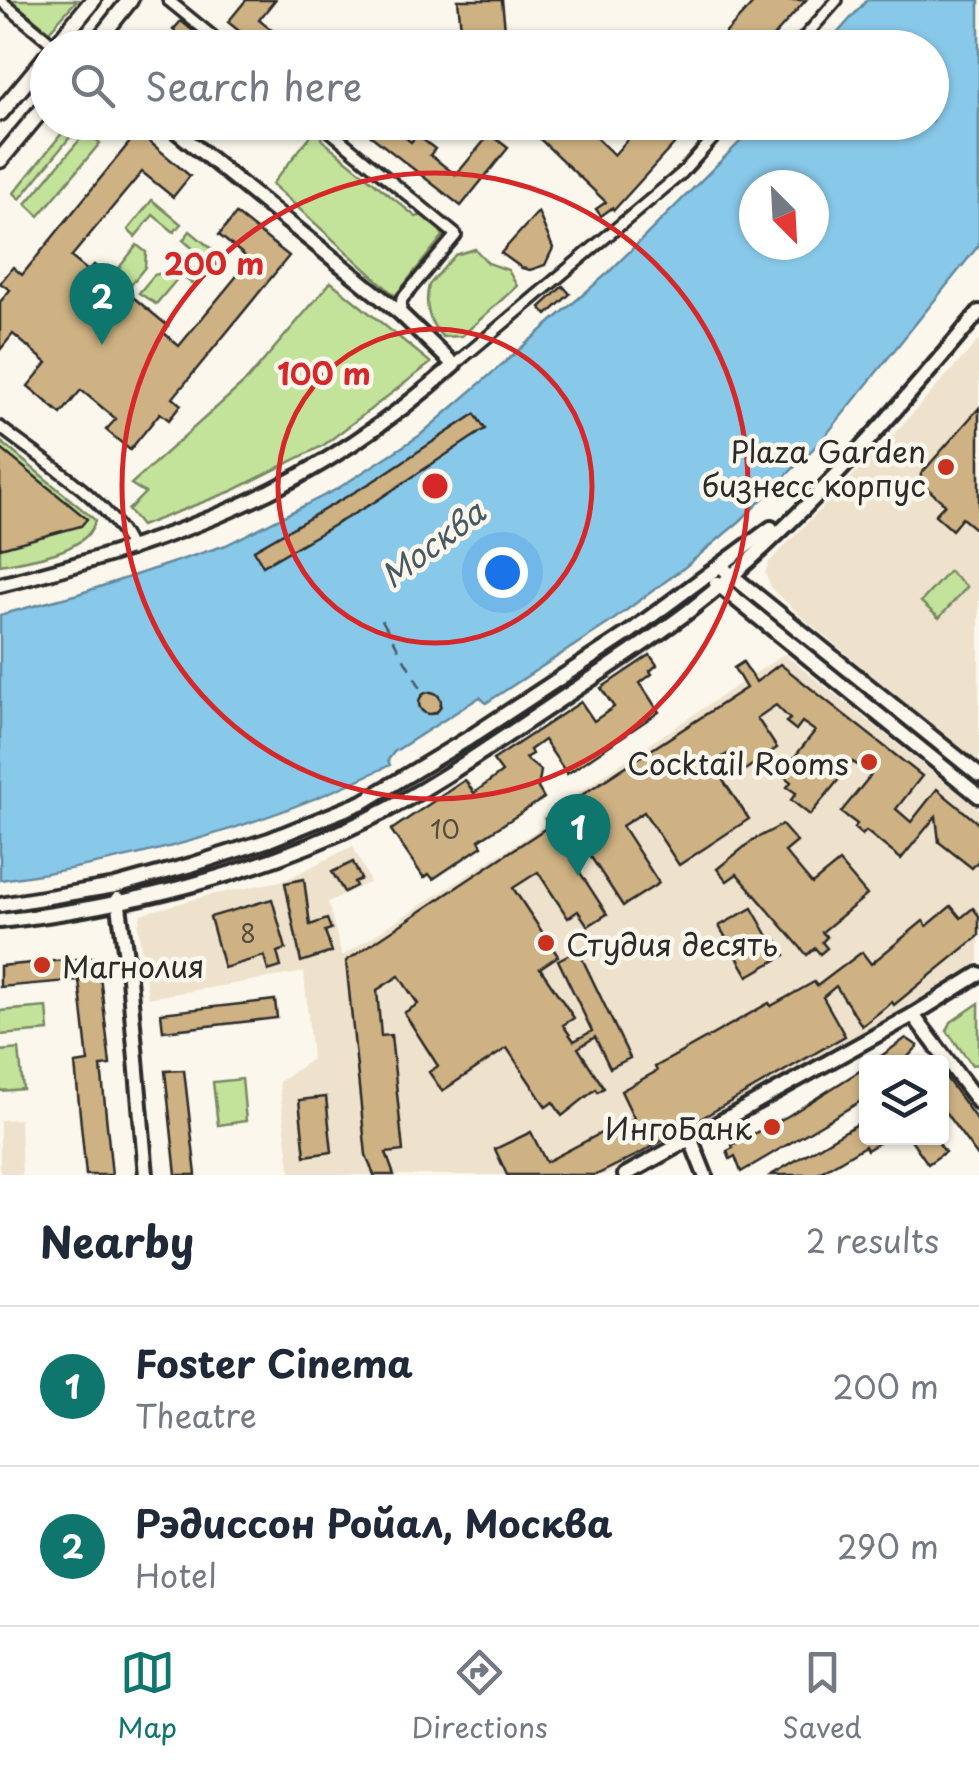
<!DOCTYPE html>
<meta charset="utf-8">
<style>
:root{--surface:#fff;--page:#f6f6f7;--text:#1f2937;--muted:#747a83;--line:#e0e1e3;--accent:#0f766e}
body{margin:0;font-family:"Playpen Sans",sans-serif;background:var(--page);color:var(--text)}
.controls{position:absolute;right:30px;bottom:30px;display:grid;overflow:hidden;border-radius:10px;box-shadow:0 2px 8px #0004}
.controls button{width:90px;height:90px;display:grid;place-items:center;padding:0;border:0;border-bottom:2px solid var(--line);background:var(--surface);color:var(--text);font:50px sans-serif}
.compass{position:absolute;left:739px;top:170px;width:90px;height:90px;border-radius:50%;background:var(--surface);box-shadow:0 2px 8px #0004;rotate:156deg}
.you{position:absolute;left:502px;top:572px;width:35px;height:35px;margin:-25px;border:8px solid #fff;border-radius:50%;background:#1a73e8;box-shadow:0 0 0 15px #1a73e833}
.badge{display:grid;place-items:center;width:65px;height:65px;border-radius:50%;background:var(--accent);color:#fff;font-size:32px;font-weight:700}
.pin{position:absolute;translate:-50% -82px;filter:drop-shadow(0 2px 5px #0008)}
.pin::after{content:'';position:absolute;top:52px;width:35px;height:30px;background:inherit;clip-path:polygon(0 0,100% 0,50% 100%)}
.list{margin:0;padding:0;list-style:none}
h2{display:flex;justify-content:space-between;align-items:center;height:130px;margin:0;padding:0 40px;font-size:42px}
h2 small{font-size:32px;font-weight:400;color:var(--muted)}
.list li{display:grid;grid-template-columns:65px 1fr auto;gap:30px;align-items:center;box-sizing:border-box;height:160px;padding:0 40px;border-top:2px solid var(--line)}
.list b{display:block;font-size:38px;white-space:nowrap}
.list p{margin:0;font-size:32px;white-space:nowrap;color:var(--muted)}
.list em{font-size:32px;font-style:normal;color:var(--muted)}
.icon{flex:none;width:55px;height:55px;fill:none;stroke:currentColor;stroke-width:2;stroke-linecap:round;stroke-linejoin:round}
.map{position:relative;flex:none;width:979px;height:1175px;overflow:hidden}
.search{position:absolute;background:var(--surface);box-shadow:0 2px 8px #0004;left:30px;right:30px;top:30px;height:110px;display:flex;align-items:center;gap:25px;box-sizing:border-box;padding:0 35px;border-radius:55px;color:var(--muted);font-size:38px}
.sheet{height:450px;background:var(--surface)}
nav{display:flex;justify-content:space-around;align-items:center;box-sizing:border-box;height:140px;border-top:2px solid var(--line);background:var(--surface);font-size:28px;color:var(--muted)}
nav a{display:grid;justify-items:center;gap:5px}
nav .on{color:var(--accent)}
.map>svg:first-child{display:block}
.built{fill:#eee2cc}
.green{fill:#c3e39b;stroke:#778763;stroke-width:2.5}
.water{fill:#88c8e9;stroke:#63899d;stroke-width:2.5;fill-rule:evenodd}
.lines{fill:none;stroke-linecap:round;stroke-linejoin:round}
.ferry{stroke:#475a64;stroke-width:2.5;stroke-dasharray:12 10;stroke-linecap:butt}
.building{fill:#ceb283;stroke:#2b2b2b;stroke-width:2.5}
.street-casing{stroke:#2b2b2b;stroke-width:16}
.secondary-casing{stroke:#2b2b2b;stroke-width:20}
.primary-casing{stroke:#2b2b2b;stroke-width:21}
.street{stroke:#fbf7ec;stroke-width:9}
.secondary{stroke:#fbf7ec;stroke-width:12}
.primary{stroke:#fbf7ec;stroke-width:14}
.ring{fill:none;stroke:#d62828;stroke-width:5}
.poi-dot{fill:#c8321e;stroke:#fbf7ec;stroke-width:4}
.labels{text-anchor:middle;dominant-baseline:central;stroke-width:9;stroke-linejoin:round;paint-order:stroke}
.number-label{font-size:25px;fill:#544d41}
.poi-label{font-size:30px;fill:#2b2b2b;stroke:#fbf7ec;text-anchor:end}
.water-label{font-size:32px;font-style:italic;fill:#475a64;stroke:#fbf7ec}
.centre{fill:#d62828;stroke:#fbf7ec;stroke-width:5}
.ring-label{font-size:30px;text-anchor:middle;font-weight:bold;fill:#d62828;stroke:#fbf7ec;stroke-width:9;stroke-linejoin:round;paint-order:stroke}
</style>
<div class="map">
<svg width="979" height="1175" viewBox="0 0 979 1175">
<rect width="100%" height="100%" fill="#fbf7ec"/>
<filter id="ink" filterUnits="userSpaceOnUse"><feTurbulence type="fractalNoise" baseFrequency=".01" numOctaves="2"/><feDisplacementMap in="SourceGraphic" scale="20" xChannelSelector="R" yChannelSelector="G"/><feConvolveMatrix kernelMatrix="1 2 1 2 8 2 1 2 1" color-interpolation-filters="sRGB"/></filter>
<g filter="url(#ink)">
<!-- built -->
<g class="built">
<polygon points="979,340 979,764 802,617 772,589 765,573 769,562 891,437"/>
<polygon points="784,654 979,809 979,962 910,1005 655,1150 605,1175 291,1175 279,1082 312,1059 304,972 148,998 138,926 141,914 206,896 285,880 353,846 370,882 328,902 342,956 545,825 541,817"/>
<polygon points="20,1119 22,1175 0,1175 0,1120"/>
</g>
<!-- green -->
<g class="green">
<polygon points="11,0 77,0 49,31"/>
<polygon points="71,122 79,126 20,199 14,193"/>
<polygon points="316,129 321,134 322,140 416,217 424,215 438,226 443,236 395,296 272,184"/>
<polygon points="87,131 100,143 39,216 26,204"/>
<polygon points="152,200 181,224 174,232 153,215 135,237 128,230"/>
<polygon points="190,231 220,256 195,286 186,279 204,258 183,240"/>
<polygon points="137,245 146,252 145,267 130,286 115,273"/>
<path d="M475,249L488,263L508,270L517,286L462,336L443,337C429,324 424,305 429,285L455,255Z"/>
<polygon points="169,271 178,278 156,304 139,293 154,275"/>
<polygon points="331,282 431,363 324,445 232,491 141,526 128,510 145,493 131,484 247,380"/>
<path d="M0,441L95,520C90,552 28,560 0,565Z"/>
<polygon points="949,571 967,587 939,618 921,602"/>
<polygon points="979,1003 979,1064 972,1065 947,1031 951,1022"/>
<polygon points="47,1007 49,1031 0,1035 0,1011"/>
<polygon points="19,1049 23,1089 0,1091 0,1051"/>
<polygon points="242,1079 246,1121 218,1125 213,1082"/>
</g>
<!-- water -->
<path class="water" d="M867,0H979V245L822,440L740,521L685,567L609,623L486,703L480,697L394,752L388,760L390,765C268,825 135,862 0,880V615L78,594L226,545L337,489L419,436L608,273L759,123L932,122V48L825,47ZM754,185H814V245H754Z"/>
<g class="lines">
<!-- ferry -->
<polyline class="ferry" points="382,620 424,694"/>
</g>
<!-- building -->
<g class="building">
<polygon points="246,0 275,0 259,20 287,42 294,34 311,48 260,48 228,22"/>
<polygon points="458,0 502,0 507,48 463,48"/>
<polygon points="756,0 806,0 763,48 712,48"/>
<polygon points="181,21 214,48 194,48 173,30"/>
<polygon points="353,122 386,122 411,142 417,135 435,149 430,155 456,175 490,134 508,148 461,206"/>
<polygon points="522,122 580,122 614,155 643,122 694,122 614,210 612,208 601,216 596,209 606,202"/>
<polygon points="138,132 190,176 173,197 142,172 71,257 88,271 94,265 111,279 168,326 163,332 179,346 250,260 219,235 236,214 289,256 173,398 181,405 169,420 160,413 130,450 106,430 116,419 81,390 61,414 28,386 47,363 13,334 0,350 0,302 10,290 0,283 13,267 22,275"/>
<polygon points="538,212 553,248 545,265 530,270 522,268 501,253"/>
<polygon points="563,286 570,294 547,315 540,307"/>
<polygon points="979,408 979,532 962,518 952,530 935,515 945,504 920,482 921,474"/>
<polygon points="475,414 485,429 376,501 263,566 254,550 372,482"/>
<polygon points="0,448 87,519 81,526 0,548"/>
<polygon points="650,655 657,665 650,671 652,674 640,683 659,712 567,774 544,740 530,750 532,754 525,758 541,771 538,788 544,798 479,840 482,846 433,879 429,874 424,878 391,830 465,780 474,793 502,772 493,760 581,702 594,721 614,707 601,688"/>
<polygon points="743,662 756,682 780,664 922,776 896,809 911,822 937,789 979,824 979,860 972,868 939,842 936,816 901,859 866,831 862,835 854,828 857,824 841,812 871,775 853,762 810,815 791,800 796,793 787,787 791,782 781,774 815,731 802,722 796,730 786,722 790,719 776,705 757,718 777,748 742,772 729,753 712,764 749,819 679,865 644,812 622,826 659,883 623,906 578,837 566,845 566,851 607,914 588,926 578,911 568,918 538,872 513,888 558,956 540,968 574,1018 563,1025 574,1041 592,1031 558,960 578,950 630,1058 610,1068 595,1037 578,1048 604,1088 598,1092 596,1089 562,1116 553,1102 546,1107 507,1048 442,1091 429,1072 438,1066 404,1013 418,1004 399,976 377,990 381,1036 391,1035 403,1151 386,1153 394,1175 374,1175 366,1155 346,961 549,826 545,819 746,688 734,668"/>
<circle cx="430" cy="703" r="11"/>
<polygon points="782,825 797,842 785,852 812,884 839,862 867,895 822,932 827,937 822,942 827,948 820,954 815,948 807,955 737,874 727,881 717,869 753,840"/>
<polygon points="353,862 361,879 354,882 356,886 344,892 332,872"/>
<polygon points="304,879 310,925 327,919 331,929 325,931 332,952 301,962 285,883"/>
<polygon points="272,899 286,949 277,952 281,967 268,971 264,956 224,968 210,917"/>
<polygon points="951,906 961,918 973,908 979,916 979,936 894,1005 892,1002 862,1026 836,986 823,997 845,1036 641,1153 596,1175 507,1175 495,1149 531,1132 546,1162 626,1120 627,1122 634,1118 621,1091 657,1071 655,1067 769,1003 771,1006 814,982 817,986 862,952 871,964 923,921 927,926"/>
<polygon points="752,908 772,943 777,940 785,955 748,976 719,926"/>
<polygon points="98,957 110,1065 101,1066 112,1175 86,1175 75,1064 88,1062 79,980 0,987 0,966"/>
<polygon points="275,1000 277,1018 163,1031 161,1013"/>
<polygon points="906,1038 918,1046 903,1062 873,1062"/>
<polygon points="866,1067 866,1098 741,1172 735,1156 730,1159 727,1151 733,1148 732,1145 788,1116"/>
<polygon points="184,1070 196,1175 176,1175 165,1071"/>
<polygon points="942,1072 979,1123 979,1158 942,1108"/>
<polygon points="326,1097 332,1152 305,1156 299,1100"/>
<polygon points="866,1119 866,1138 887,1138 867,1150 865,1146 816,1175 771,1175"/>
<polygon points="910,1138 935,1138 945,1152 928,1164"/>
</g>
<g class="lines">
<!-- street casing -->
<g class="street-casing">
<g id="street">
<polyline points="0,0 55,46"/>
<polyline points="168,0 227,48"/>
<polyline points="795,48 837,0"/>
<polyline points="319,122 456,235 402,299 400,313"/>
<polyline points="454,365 682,173 728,122"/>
<path d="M0,427C42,461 112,500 131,550"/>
</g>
</g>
<!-- secondary casing -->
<g class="secondary-casing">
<g id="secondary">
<polyline points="725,570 979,775"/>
<polyline points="716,583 979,796"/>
<path d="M0,585C180,539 313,491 454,365L400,313L165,122"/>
<polyline points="118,899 129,978 146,1175"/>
<polyline points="0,905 115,886 191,865 269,840 363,802 469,738 630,632 771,528"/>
<path d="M0,921C126,907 257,874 371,818C432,788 489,747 545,710C593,677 643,646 689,611C795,529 893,415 979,312"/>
<polyline points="913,1015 979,1103"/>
<polyline points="691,1140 705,1175"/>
<polyline points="625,1175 913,1015 979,974"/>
</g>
</g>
<!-- primary casing -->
<g class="primary-casing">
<g id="primary">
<polyline points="54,48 93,0"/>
<polyline points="92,48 130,0"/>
<polyline points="0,113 48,55"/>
<polyline points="0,160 48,102"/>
</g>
</g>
<!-- street -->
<use href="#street" class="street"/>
<!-- secondary -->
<use href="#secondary" class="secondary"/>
<!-- primary -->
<use href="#primary" class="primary"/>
</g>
</g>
<!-- distance rings -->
<g class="ring">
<circle cx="435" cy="486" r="157"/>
<circle cx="435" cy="486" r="313"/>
</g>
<!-- markers -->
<g class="poi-dot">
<circle cx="946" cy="467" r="10"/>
<circle cx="869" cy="762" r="10"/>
<circle cx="546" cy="943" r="10"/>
<circle cx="42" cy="965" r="10"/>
<circle cx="772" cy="1127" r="10"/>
</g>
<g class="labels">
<!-- number labels -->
<g class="number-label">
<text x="445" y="829">10</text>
<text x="248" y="933">8</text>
</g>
<!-- poi labels -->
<g class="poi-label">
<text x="926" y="450">Plaza Garden<tspan x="926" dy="34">бизнесс корпус</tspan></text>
<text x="849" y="762">Cocktail Rooms</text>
<text x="566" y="943" text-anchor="start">Студия десять</text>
<text x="62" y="965" text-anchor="start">Магнолия</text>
<text x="752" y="1127">ИнгоБанк</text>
</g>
<!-- water labels -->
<g class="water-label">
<text transform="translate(432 543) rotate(-37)">Москва</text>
</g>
</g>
<circle cx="435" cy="486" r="15" class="centre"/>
<g class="ring-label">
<text x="214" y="275">200 m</text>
<text x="324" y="385">100 m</text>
</g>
</svg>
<div class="controls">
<button><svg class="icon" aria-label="layers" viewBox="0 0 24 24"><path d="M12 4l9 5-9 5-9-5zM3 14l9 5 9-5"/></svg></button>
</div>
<svg class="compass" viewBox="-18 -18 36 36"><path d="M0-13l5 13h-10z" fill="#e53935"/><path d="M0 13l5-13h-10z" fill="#747a83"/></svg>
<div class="you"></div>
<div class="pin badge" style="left:578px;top:876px">1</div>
<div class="pin badge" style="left:102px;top:345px">2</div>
<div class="search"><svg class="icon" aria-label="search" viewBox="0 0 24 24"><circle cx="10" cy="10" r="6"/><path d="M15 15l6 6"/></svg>Search here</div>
</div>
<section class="sheet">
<h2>Nearby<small>2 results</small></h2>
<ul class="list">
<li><span class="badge">1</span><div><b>Foster Cinema</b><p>Theatre</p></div><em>200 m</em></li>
<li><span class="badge">2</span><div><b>Рэдиссон Ройал, Москва</b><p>Hotel</p></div><em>290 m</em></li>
</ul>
</section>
<nav>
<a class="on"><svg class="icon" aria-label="map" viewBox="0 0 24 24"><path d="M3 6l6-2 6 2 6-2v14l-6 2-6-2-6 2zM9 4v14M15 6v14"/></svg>Map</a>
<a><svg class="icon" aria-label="directions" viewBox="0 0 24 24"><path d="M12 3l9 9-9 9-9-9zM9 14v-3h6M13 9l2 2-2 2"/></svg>Directions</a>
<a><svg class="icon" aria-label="saved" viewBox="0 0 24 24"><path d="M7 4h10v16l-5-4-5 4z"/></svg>Saved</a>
</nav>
